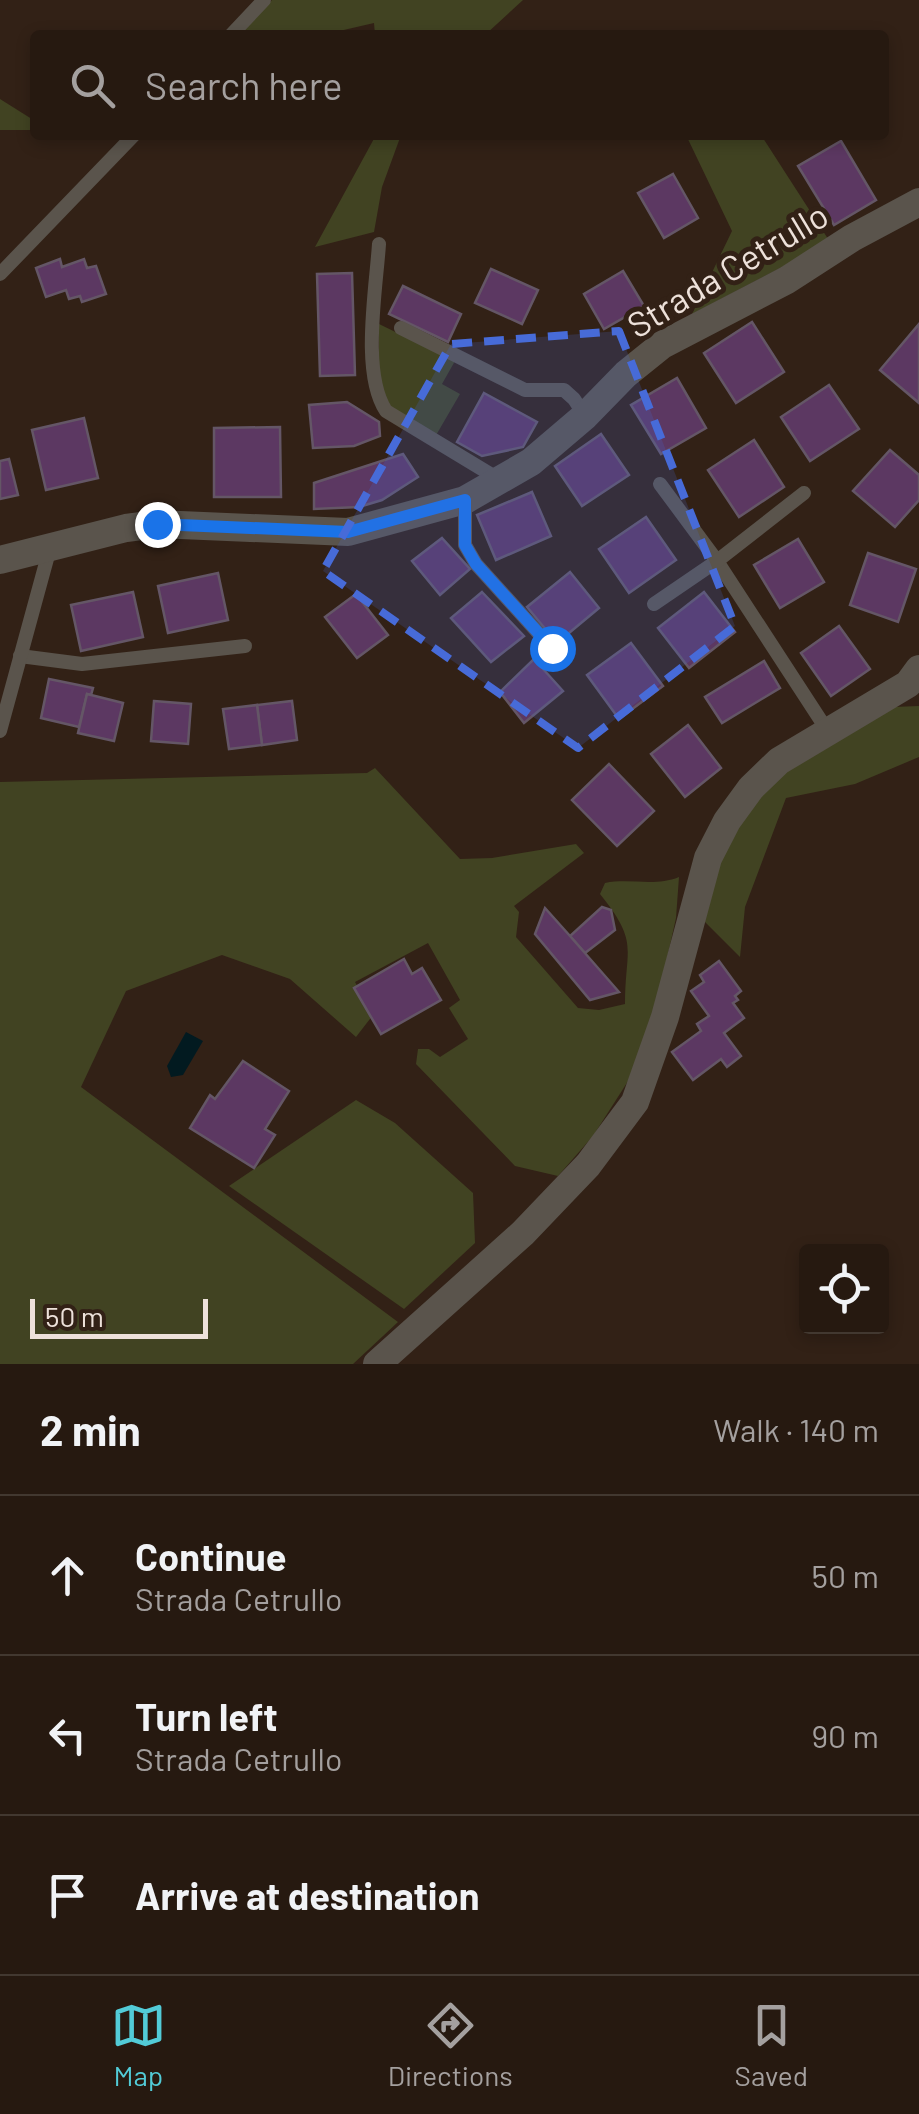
<!DOCTYPE html>
<meta charset="utf-8">
<style>
:root{--surface:#261910;--page:#32261e;--text:#f1f3f6;--muted:#a4a09f;--line:#423830;--accent:#52cbd7}
body{margin:0;font-family:Barlow,sans-serif;background:var(--page);color:var(--text)}
.controls{position:absolute;right:30px;bottom:30px;display:grid;overflow:hidden;border-radius:10px;box-shadow:0 5px 15px #0003}
.controls button{width:90px;height:90px;display:grid;place-items:center;padding:0;border:0;border-bottom:2px solid var(--line);background:var(--surface);color:var(--text);font:50px sans-serif}
.scale{position:absolute;left:30px;bottom:25px;width:178px;box-sizing:border-box;padding-left:10px;border:5px solid #ede1da;border-top:0;font-size:28px;line-height:35px;white-space:nowrap;color:#ede1da;-webkit-text-stroke:8px #322116;paint-order:stroke}
.stop{position:absolute;width:30px;height:30px;margin:-22px;border:8px solid #1a73e8;border-radius:50%;background:#fff}
.stop.end{background:#1a73e8;border-color:#fff;box-shadow:0 2px 10px #0008}
.list{margin:0;padding:0;list-style:none}
h2{display:flex;justify-content:space-between;align-items:center;height:130px;margin:0;padding:0 40px;font-size:42px}
h2 small{font-size:32px;font-weight:400;color:var(--muted)}
.list li{display:grid;grid-template-columns:65px 1fr auto;gap:30px;align-items:center;box-sizing:border-box;height:160px;padding:0 40px;border-top:2px solid var(--line)}
.list b{display:block;font-size:38px;white-space:nowrap}
.list p{margin:0;font-size:32px;white-space:nowrap;color:var(--muted)}
.list em{font-size:32px;font-style:normal;color:var(--muted)}
.icon{flex:none;width:55px;height:55px;fill:none;stroke:currentColor;stroke-width:2;stroke-linecap:round;stroke-linejoin:round}
.map{position:relative;flex:none;width:919px;height:1364px;overflow:hidden}
.search{position:absolute;background:var(--surface);box-shadow:0 5px 15px #0003;left:30px;right:30px;top:30px;height:110px;display:flex;align-items:center;gap:25px;box-sizing:border-box;padding:0 35px;border-radius:10px;color:var(--muted);font-size:38px}
.sheet{height:610px;background:var(--surface)}
nav{display:flex;justify-content:space-around;align-items:center;box-sizing:border-box;height:140px;border-top:2px solid var(--line);background:var(--surface);font-size:28px;color:var(--muted)}
nav a{display:grid;justify-items:center;gap:5px}
nav .on{color:var(--accent)}
.map>svg:first-child{display:block}
.green{fill:#414322}
.water{fill:#021a20}
.building{fill:#5c3862;stroke:#645666;stroke-width:2.5}
.lines{fill:none;stroke-linecap:round;stroke-linejoin:round}
.lane{stroke:#5a544c;stroke-width:14}
.street{stroke:#5a544c;stroke-width:28}
.route{stroke:#1a73e8;stroke-width:12}
.marked{fill:#476bd8;fill-opacity:0.2;stroke:#476bd8;stroke-width:8;stroke-dasharray:20 12;stroke-linejoin:round}
.labels{text-anchor:middle;dominant-baseline:central;stroke-width:10;stroke-linejoin:round;paint-order:stroke}
.street-label{font-size:35px;fill:#ede1da;stroke:#322116}
</style>
<div class="map">
<svg width="919" height="1364" viewBox="0 0 919 1364">
<rect width="100%" height="100%" fill="#322116"/>
<!-- green -->
<g class="green">
<polygon points="272,0 523,0 485,35 375,35 374,23 322,35 239,35"/>
<polygon points="0,99 35,121 35,130 0,130"/>
<polygon points="376,135 401,135 382,187 374,232 315,247"/>
<polygon points="686,135 761,135 830,242 692,314 732,231"/>
<polygon points="379,324 455,361 442,384 460,394 435,437 385,403 379,383"/>
<polygon points="919,706 919,757 855,784 786,798 745,907 740,957 704,921 711,876 738,820 810,744 893,707"/>
<path d="M375,768L460,859L492,858L576,844L584,853L514,906L519,912L516,937L578,1008L599,1010L625,1004C625,947 640,944 600,894L605,883C630,878 655,887 679,877L676,918L646,1053L593,1136L558,1176L515,1166L416,1064L418,1049H429L440,1057L468,1039L449,1008L460,1000L428,943L355,982L373,1015L356,1037L290,979L222,955L126,991L81,1087L398,1322L353,1364H0V782L367,773Z"/>
<polygon points="356,1100 395,1123 473,1193 475,1243 404,1309 229,1186"/>
</g>
<!-- water -->
<polygon class="water" points="186,1032 203,1041 183,1075 171,1077 167,1066"/>
<!-- building -->
<g class="building">
<polygon points="841,141 876,200 834,225 798,166"/>
<polygon points="673,174 698,218 664,238 638,193"/>
<polygon points="60,259 62,267 84,259 87,268 96,266 106,294 82,302 80,296 69,299 66,290 46,297 36,268"/>
<polygon points="491,269 538,290 522,324 475,303"/>
<polygon points="623,271 644,306 604,329 584,294"/>
<polygon points="352,273 355,375 320,376 317,274"/>
<polygon points="403,286 461,314 448,342 389,314"/>
<polygon points="752,322 784,372 736,403 704,353"/>
<polygon points="919,324 919,403 880,370"/>
<polygon points="677,378 706,428 661,454 631,405"/>
<polygon points="829,385 859,429 810,461 781,417"/>
<polygon points="484,393 537,422 523,447 482,456 457,442"/>
<polygon points="347,402 379,422 380,436 354,446 313,448 309,405"/>
<polygon points="84,418 98,478 46,490 32,430"/>
<polygon points="280,427 281,497 214,497 214,428"/>
<polygon points="601,434 629,475 582,506 555,466"/>
<polygon points="754,440 784,487 739,517 708,470"/>
<polygon points="890,450 919,475 919,500 895,527 853,491"/>
<polygon points="403,454 418,477 382,500 359,507 314,509 314,483"/>
<polygon points="9,459 18,495 0,499 0,461"/>
<polygon points="532,492 551,536 496,560 477,515"/>
<polygon points="646,517 676,560 629,593 599,549"/>
<polygon points="442,538 470,569 440,595 412,561"/>
<polygon points="798,539 824,582 780,608 754,565"/>
<polygon points="868,553 916,569 898,622 850,605"/>
<polygon points="570,572 599,608 557,643 527,607"/>
<polygon points="218,573 228,620 168,633 158,586"/>
<polygon points="133,592 143,637 81,651 71,605"/>
<polygon points="482,592 524,636 491,662 451,618"/>
<polygon points="704,592 735,632 689,668 658,628"/>
<polygon points="356,594 388,635 357,658 325,617"/>
<polygon points="839,626 870,669 831,696 801,653"/>
<polygon points="631,643 663,686 619,719 587,675"/>
<polygon points="534,659 563,691 524,723 500,692"/>
<polygon points="764,661 780,688 722,723 705,697"/>
<polygon points="49,679 93,688 91,695 87,694 79,727 41,718"/>
<polygon points="87,694 123,703 114,741 78,733"/>
<polygon points="154,701 191,704 188,744 151,741"/>
<polygon points="292,701 297,740 262,745 257,705"/>
<polygon points="257,705 262,745 229,749 223,709"/>
<polygon points="688,725 721,768 685,797 651,754"/>
<polygon points="609,764 654,811 617,846 572,800"/>
<polygon points="602,907 611,910 615,930 585,953 570,936"/>
<polygon points="545,908 570,936 619,992 590,1000 535,934"/>
<polygon points="404,959 412,974 422,968 441,1000 381,1034 354,988"/>
<polygon points="719,961 741,991 735,996 738,1000 733,1003 744,1018 724,1033 741,1056 727,1067 721,1059 693,1080 672,1052 701,1031 697,1024 709,1016 691,991 704,982 700,975"/>
<polygon points="243,1061 289,1091 265,1129 275,1135 254,1168 190,1128 210,1095 215,1099"/>
</g>
<g class="lines">
<!-- lane -->
<g class="lane">
<polyline points="231,35 264,0"/>
<path d="M379,244C376,290 361,373 386,411L500,480"/>
<polyline points="0,274 134,135"/>
<polyline points="401,328 525,390 564,390 574,399 585,416"/>
<polyline points="660,484 717,561 827,730"/>
<polyline points="465,500 465,545 476,564 552,648"/>
<polyline points="654,604 717,561 804,493"/>
<polyline points="20,656 82,664 245,646"/>
<polyline points="0,731 50,548"/>
</g>
<!-- street -->
<g class="street">
<polyline points="0,560 126,528 157,524 348,532 465,500 531,462 585,416 626,374 662,345 787,280 852,238 919,202"/>
<polyline points="377,1364 523,1233 588,1165 635,1102 665,1017 708,858 727,821 751,788 779,761 908,684 919,669"/>
</g>
</g>
<g class="lines">
<!-- route -->
<polyline class="route" points="157,524 348,532 465,500 465,545 476,564 552,648"/>
</g>
<!-- marked area -->
<path class="marked" d="M619,331L735,626L578,748L323,571L451,344Z"/>
<g class="labels">
<!-- street labels -->
<g class="street-label">
<text transform="translate(727 269) rotate(-31)">Strada Cetrullo</text>
</g>
</g>
</svg>
<div class="controls">
<button><svg class="icon" aria-label="locate" viewBox="0 0 24 24"><circle cx="12" cy="12" r="6"/><path d="M12 2v4M12 18v4M2 12h4M18 12h4"/></svg></button>
</div>
<div class="scale">50 m</div>
<div class="stop" style="left:552px;top:648px"></div>
<div class="stop end" style="left:157px;top:524px"></div>
<div class="search"><svg class="icon" aria-label="search" viewBox="0 0 24 24"><circle cx="10" cy="10" r="6"/><path d="M15 15l6 6"/></svg>Search here</div>
</div>
<section class="sheet">
<h2>2 min<small>Walk · 140 m</small></h2>
<ul class="list">
<li><svg class="icon" aria-label="ahead" viewBox="0 0 24 24"><path d="M12 20V5M6 11l6-6 6 6"/></svg><div><b>Continue</b><p>Strada Cetrullo</p></div><em>50 m</em></li>
<li><svg class="icon" aria-label="left" viewBox="0 0 24 24"><path d="M17 20v-9H6M10 6l-5 5 5 5"/></svg><div><b>Turn left</b><p>Strada Cetrullo</p></div><em>90 m</em></li>
<li><svg class="icon" aria-label="arrive" viewBox="0 0 24 24"><path d="M6 21V4h12l-3 4 3 4H6"/></svg><div><b>Arrive at destination</b></div></li>
</ul>
</section>
<nav>
<a class="on"><svg class="icon" aria-label="map" viewBox="0 0 24 24"><path d="M3 6l6-2 6 2 6-2v14l-6 2-6-2-6 2zM9 4v14M15 6v14"/></svg>Map</a>
<a><svg class="icon" aria-label="directions" viewBox="0 0 24 24"><path d="M12 3l9 9-9 9-9-9zM9 14v-3h6M13 9l2 2-2 2"/></svg>Directions</a>
<a><svg class="icon" aria-label="saved" viewBox="0 0 24 24"><path d="M7 4h10v16l-5-4-5 4z"/></svg>Saved</a>
</nav>
